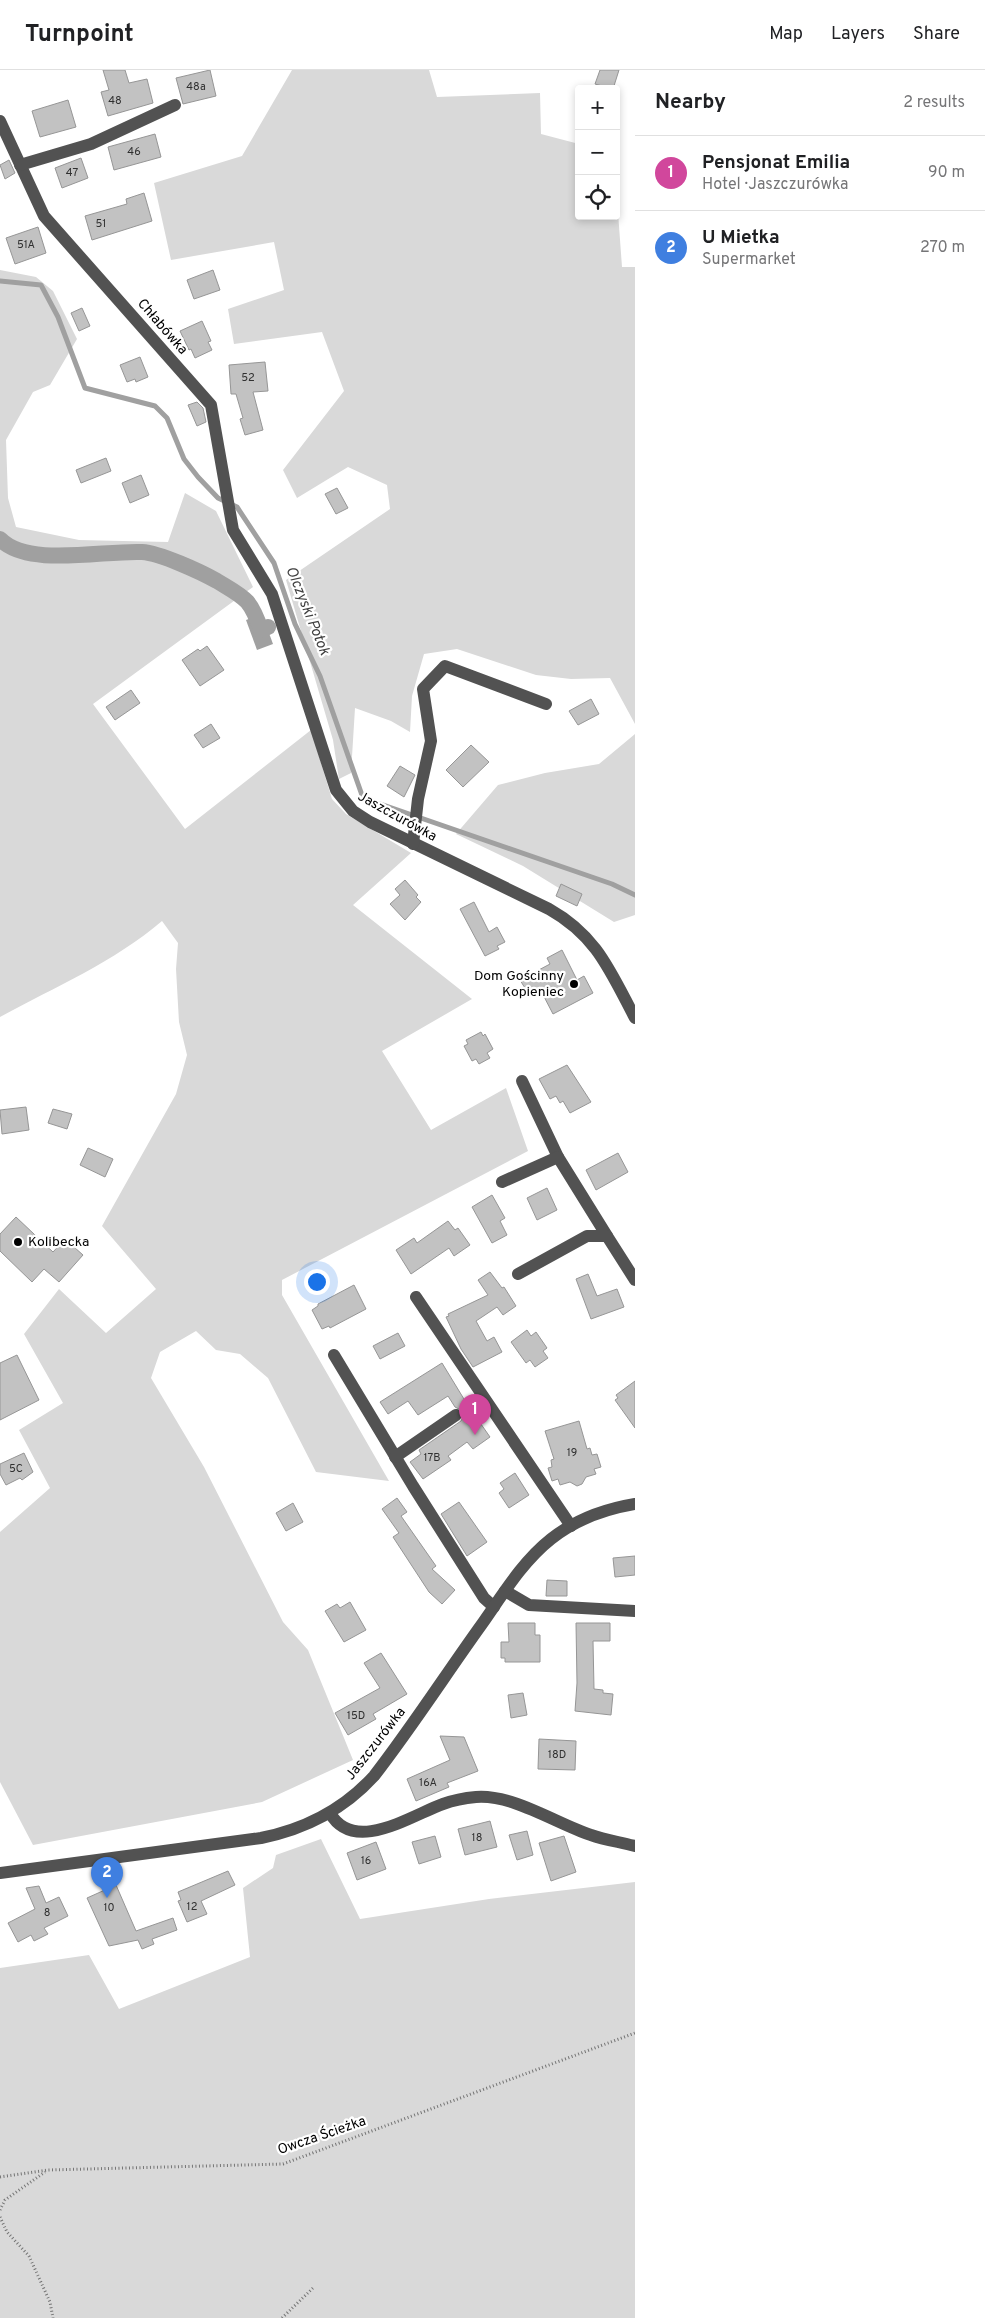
<!DOCTYPE html>
<meta charset="utf-8">
<style>
:root{--surface:#fff;--page:#f2f2f2;--text:#202124;--muted:#757577;--line:#e0e0e0;--accent:#000}
body{margin:0;font-family:Overpass,sans-serif;background:var(--page);color:var(--text)}
.controls{position:absolute;right:15px;top:15px;display:grid;overflow:hidden;border-radius:5px;box-shadow:0 2px 8px #0003}
.controls button{width:45px;height:45px;display:grid;place-items:center;padding:0;border:0;border-bottom:1px solid var(--line);background:var(--surface);color:var(--text);font:25px sans-serif}
.you{position:absolute;left:316px;top:1211px;width:18px;height:18px;margin:-12px;border:4px solid #fff;border-radius:50%;background:#1a73e8;box-shadow:0 0 0 8px #1a73e833}
.badge{display:grid;place-items:center;width:32px;height:32px;border-radius:50%;background:var(--accent);color:#fff;font-size:16px;font-weight:700}
.pin{position:absolute;translate:-50% -41px;filter:drop-shadow(0 1px 2px #0008)}
.pin::after{content:'';position:absolute;top:26px;width:18px;height:15px;background:inherit;clip-path:polygon(0 0,100% 0,50% 100%)}
.list{margin:0;padding:0;list-style:none}
h2{display:flex;justify-content:space-between;align-items:center;height:65px;margin:0;padding:0 20px;font-size:21px}
h2 small{font-size:16px;font-weight:400;color:var(--muted)}
.list li{display:grid;grid-template-columns:32px 1fr auto;gap:15px;align-items:center;box-sizing:border-box;height:75px;padding:0 20px;border-top:1px solid var(--line)}
.list b{display:block;font-size:19px;white-space:nowrap}
.list p{margin:0;font-size:16px;white-space:nowrap;color:var(--muted)}
.list em{font-size:16px;font-style:normal;color:var(--muted)}
.icon{flex:none;width:28px;height:28px;fill:none;stroke:currentColor;stroke-width:2;stroke-linecap:round;stroke-linejoin:round}
.map{position:relative;flex:none;width:635px;height:2248px;overflow:hidden}
header{display:flex;align-items:center;gap:30px;box-sizing:border-box;height:70px;padding:0 25px;background:var(--surface);border-bottom:1px solid var(--line)}
header strong{font-size:24px}
nav{display:flex;gap:28px;margin-inline-start:auto;font-size:18px}
main{display:flex}
aside{flex:1;background:var(--surface)}
.map>svg:first-child{display:block}
.green{fill:#d9d9d9}
.water{fill:#a0a0a0}
.lines{fill:none;stroke-linecap:round;stroke-linejoin:round}
.stream{stroke:#a0a0a0;stroke-width:5}
.canal{stroke:#a0a0a0;stroke-width:16}
.building{fill:#c2c2c2;stroke:#969696}
.path{stroke:#747474;stroke-width:3;stroke-dasharray:1 2.5;stroke-linecap:butt}
.minor{stroke:#525252;stroke-width:12}
.poi-dot{fill:#000;stroke:#fff;stroke-width:2}
.labels{text-anchor:middle;dominant-baseline:central;stroke-width:4.5;stroke-linejoin:round;paint-order:stroke}
.number-label{font-size:11px;fill:#303030}
.street-label{font-size:14px;fill:#000;stroke:#fff}
.poi-label{font-size:14px;fill:#000;stroke:#fff;text-anchor:end}
.water-label{font-size:15px;font-style:italic;fill:#414141;stroke:#fff}
</style>
<header>
<strong>Turnpoint</strong>
<nav><a>Map</a><a>Layers</a><a>Share</a></nav>
</header>
<main>
<div class="map">
<svg width="635" height="2248" viewBox="0 0 635 2248">
<rect width="100%" height="100%" fill="#fff"/>
<!-- green -->
<g class="green">
<polygon points="292,0 429,0 437,27 540,23 541,64 579,74 579,146 616,146 616,115 622,197 635,197 635,654 610,608 571,609 536,605 457,579 424,584 412,626 410,662 391,651 355,638 351,703 339,709 333,670 286,510 390,439 387,415 348,397 297,428 283,400 344,321 322,262 234,274 228,239 284,220 274,172 171,190 154,113 242,86"/>
<path d="M0,200L36,207L53,221L77,269L50,315L33,322L6,370L8,428L16,457L79,470L168,472L185,423L216,441L253,517L93,634L185,759L311,660L332,729L346,744L411,783L353,835L472,929L382,981L431,1060L506,1018L528,1081L282,1210V1225L389,1411L316,1402L268,1308L240,1284L216,1280L196,1261L160,1282L151,1308L204,1397L283,1552L308,1580L353,1690L262,1732L33,1775L0,1712V1462L50,1418L19,1360L63,1333L24,1264L59,1219L106,1263L156,1219L102,1156L176,1024L187,985L179,952L176,899L178,873L162,851C114,892 55,917 0,947Z"/>
<polygon points="635,664 635,845 614,852 523,796 456,764 498,715 545,703 599,694"/>
<polygon points="321,1769 360,1849 489,1829 635,1812 635,2248 0,2248 0,1898 89,1885 119,1939 250,1887 243,1818 273,1798 276,1785"/>
</g>
<!-- water -->
<polygon class="water" points="262,544 273,574 257,580 246,550"/>
<g class="lines">
<!-- stream -->
<polyline class="stream" points="0,211 41,215 58,247 85,318 155,336 167,348 184,389 198,407 218,428 237,437 274,493 295,554 320,606 363,728 612,814 635,825"/>
<!-- canal -->
<path class="canal" d="M0,469C28,498 104,480 142,482C160,483 201,502 217,511C245,528 250,528 261,560L268,557"/>
</g>
<!-- building -->
<g class="building">
<polygon points="103,0 125,0 129,13 147,9 153,33 108,46 101,22 109,20"/>
<polygon points="210,0 216,26 183,34 176,8"/>
<polygon points="600,0 619,0 613,19 595,14"/>
<polygon points="68,30 76,57 40,67 32,41"/>
<polygon points="155,64 161,87 114,100 108,77"/>
<polygon points="81,88 88,108 62,118 55,98"/>
<polygon points="9,90 15,103 5,109 0,95"/>
<polygon points="144,123 152,151 92,170 85,146 127,134 126,129"/>
<polygon points="38,157 46,183 15,194 6,168"/>
<polygon points="213,200 220,220 194,229 187,210"/>
<polygon points="82,238 90,256 79,261 71,243"/>
<polygon points="202,251 211,271 208,272 212,280 195,288 191,279 189,280 180,261"/>
<polygon points="140,287 148,307 136,312 135,309 127,312 120,295"/>
<polygon points="265,292 268,321 253,322 263,360 245,365 240,349 243,348 236,324 231,324 229,295"/>
<polygon points="197,332 203,338 206,352 197,356 188,335"/>
<polygon points="106,388 111,401 81,413 76,400"/>
<polygon points="141,405 149,425 130,433 122,413"/>
<polygon points="337,418 348,438 336,444 325,424"/>
<polygon points="207,576 224,600 200,616 182,590 198,579 200,581"/>
<polygon points="131,620 140,633 115,650 106,637"/>
<polygon points="591,629 599,644 578,655 569,641"/>
<polygon points="211,654 220,668 203,678 194,665"/>
<polygon points="471,675 489,692 463,717 446,700"/>
<polygon points="400,696 415,705 404,727 387,716"/>
<polygon points="405,810 418,825 416,827 421,832 405,850 390,834 400,825 395,819"/>
<polygon points="561,814 582,824 577,836 556,826"/>
<polygon points="474,832 489,862 497,857 505,872 497,876 499,879 485,886 460,839"/>
<polygon points="562,880 577,910 584,906 593,923 553,944 539,917 528,923 520,910 550,894 547,888"/>
<polygon points="481,962 483,966 485,964 493,979 487,983 490,988 479,994 476,989 472,991 464,976 468,974 466,970"/>
<polygon points="567,995 591,1032 570,1043 563,1031 560,1033 556,1026 550,1029 539,1009"/>
<polygon points="26,1037 29,1060 2,1064 0,1040"/>
<polygon points="53,1039 72,1044 67,1059 48,1053"/>
<polygon points="88,1078 113,1089 105,1107 80,1095"/>
<polygon points="618,1083 628,1102 596,1120 586,1100"/>
<polygon points="547,1118 557,1140 537,1150 527,1128"/>
<polygon points="492,1125 505,1148 500,1151 507,1165 492,1173 472,1137"/>
<polygon points="16,1147 53,1182 65,1169 83,1185 59,1212 44,1199 32,1212 0,1181 0,1164"/>
<polygon points="448,1151 455,1160 458,1158 470,1175 454,1186 449,1178 411,1204 396,1180 414,1168 417,1173"/>
<polygon points="490,1202 502,1218 504,1217 516,1236 503,1245 497,1237 476,1251 487,1271 494,1267 502,1282 473,1297 461,1279 446,1247 449,1246 448,1244 488,1225 478,1210"/>
<polygon points="588,1204 597,1226 617,1219 624,1237 591,1249 576,1209"/>
<polygon points="354,1215 366,1239 330,1258 329,1256 322,1259 312,1240 318,1236 318,1234"/>
<polygon points="527,1260 531,1266 536,1262 547,1278 543,1281 548,1288 535,1297 530,1290 526,1293 511,1272"/>
<polygon points="398,1263 405,1276 380,1289 373,1276"/>
<polygon points="17,1285 39,1330 0,1350 0,1293"/>
<polygon points="442,1293 467,1334 490,1367 473,1379 467,1372 448,1386 451,1390 423,1409 410,1392 421,1384 419,1380 461,1351 464,1345 463,1341 455,1337 448,1326 418,1345 408,1331 388,1344 380,1332"/>
<polygon points="635,1311 635,1358 615,1330 618,1328 616,1325"/>
<polygon points="579,1351 587,1379 590,1378 592,1385 597,1384 601,1397 594,1399 596,1404 586,1407 582,1414 577,1416 570,1412 560,1415 558,1409 552,1411 548,1398 552,1397 551,1390 554,1389 545,1361"/>
<polygon points="24,1383 33,1402 22,1410 20,1408 6,1415 0,1404 0,1394"/>
<polygon points="515,1403 529,1425 509,1438 499,1423 504,1419 500,1413"/>
<polygon points="397,1428 407,1442 401,1446 436,1496 432,1499 455,1520 442,1534 429,1522 393,1467 399,1463 382,1439"/>
<polygon points="459,1432 487,1472 467,1486 441,1444"/>
<polygon points="293,1433 303,1452 286,1461 276,1443"/>
<polygon points="635,1486 635,1505 615,1507 613,1488"/>
<polygon points="547,1510 567,1511 567,1526 546,1526"/>
<polygon points="350,1532 366,1560 344,1572 325,1541 337,1534 340,1538"/>
<polygon points="508,1553 535,1553 535,1565 540,1565 540,1592 505,1592 505,1588 501,1588 501,1572 509,1572"/>
<polygon points="576,1553 610,1553 610,1571 593,1571 594,1619 603,1620 603,1623 613,1624 611,1645 575,1641 577,1613"/>
<polygon points="381,1583 407,1624 373,1644 376,1649 348,1665 335,1643 380,1618 364,1593"/>
<polygon points="523,1623 527,1645 511,1648 508,1625"/>
<polygon points="440,1666 464,1667 478,1701 447,1713 449,1717 416,1731 407,1709 450,1690"/>
<polygon points="539,1669 576,1671 575,1700 538,1699"/>
<polygon points="490,1751 497,1777 465,1785 458,1759"/>
<polygon points="527,1761 533,1785 517,1790 509,1765"/>
<polygon points="435,1766 441,1787 419,1794 412,1772"/>
<polygon points="564,1766 576,1802 551,1811 539,1773"/>
<polygon points="376,1772 386,1799 357,1810 347,1783"/>
<polygon points="228,1801 235,1815 201,1831 207,1844 187,1852 178,1831 181,1830 178,1822"/>
<polygon points="116,1815 136,1861 173,1848 177,1860 152,1869 154,1874 142,1879 138,1870 109,1876 87,1828"/>
<polygon points="39,1816 46,1833 59,1827 68,1846 44,1858 48,1864 34,1871 31,1865 18,1872 8,1853 35,1839 26,1818"/>
</g>
<g class="lines">
<!-- path -->
<g class="path">
<polyline points="0,2107 48,2100 283,2094 635,1963"/>
<polyline points="0,2140 5,2130 45,2102"/>
<polyline points="0,2147 7,2162 29,2186 50,2232 53,2248"/>
<polyline points="282,2248 313,2218"/>
</g>
<!-- minor -->
<g class="minor">
<path d="M0,51L44,146L211,335L233,460L272,524L336,720L353,741L370,752L549,839C597,866 610,901 635,948"/>
<polyline points="20,95 91,74 175,35"/>
<polyline points="413,774 418,729 431,671 423,619 445,596 546,634"/>
<polyline points="522,1011 558,1087 607,1166"/>
<polyline points="502,1112 558,1087"/>
<polyline points="518,1204 587,1166 607,1166 635,1210"/>
<polyline points="416,1227 571,1456"/>
<polyline points="334,1285 413,1416 484,1528 494,1537"/>
<polyline points="395,1387 456,1345"/>
<polyline points="505,1521 529,1535 635,1541"/>
<path d="M330,1743C354,1785 412,1745 443,1734C454,1730 465,1728 476,1727C513,1724 557,1754 591,1765C605,1770 620,1772 635,1776"/>
<path d="M0,1803L261,1768C306,1759 343,1740 374,1706C412,1657 446,1604 482,1554C503,1524 523,1491 551,1469C575,1450 605,1439 635,1434"/>
</g>
</g>
<!-- markers -->
<g class="poi-dot">
<circle cx="574" cy="914" r="5"/>
<circle cx="18" cy="1172" r="5"/>
</g>
<g class="labels">
<!-- number labels -->
<g class="number-label">
<text x="196" y="17">48a</text>
<text x="115" y="31">48</text>
<text x="134" y="82">46</text>
<text x="72" y="103">47</text>
<text x="101" y="154">51</text>
<text x="26" y="175">51A</text>
<text x="248" y="308">52</text>
<text x="572" y="1383">19</text>
<text x="432" y="1388">17B</text>
<text x="16" y="1399">5C</text>
<text x="356" y="1646">15D</text>
<text x="557" y="1685">18D</text>
<text x="428" y="1713">16A</text>
<text x="477" y="1768">18</text>
<text x="366" y="1791">16</text>
<text x="192" y="1837">12</text>
<text x="109" y="1838">10</text>
<text x="47" y="1843">8</text>
</g>
<!-- street labels -->
<g class="street-label">
<text transform="translate(162 257) rotate(49)">Chłabówka</text>
<text transform="translate(397 747) rotate(29)">Jaszczurówka</text>
<text transform="translate(376 1674) rotate(-52)">Jaszczurówka</text>
<text transform="translate(322 2066) rotate(-19)">Owcza Ścieżka</text>
</g>
<!-- poi labels -->
<g class="poi-label">
<text x="564" y="906">Dom Gościnny<tspan x="564" dy="16">Kopieniec</tspan></text>
<text x="28" y="1172" text-anchor="start">Kolibecka</text>
</g>
<!-- water labels -->
<g class="water-label">
<text transform="translate(307 541) rotate(68)">Olczyski Potok</text>
</g>
</g>
</svg>
<div class="controls">
<button>+</button>
<button>−</button>
<button><svg class="icon" aria-label="locate" viewBox="0 0 24 24"><circle cx="12" cy="12" r="6"/><path d="M12 2v4M12 18v4M2 12h4M18 12h4"/></svg></button>
</div>
<div class="you"></div>
<div class="pin badge" style="left:475px;top:1365px;background:#d1479c">1</div>
<div class="pin badge" style="left:107px;top:1828px;background:#3f7fe0">2</div>
</div>
<aside>
<h2>Nearby<small>2 results</small></h2>
<ul class="list">
<li><span class="badge" style="background:#d1479c">1</span><div><b>Pensjonat Emilia</b><p>Hotel · Jaszczurówka</p></div><em>90 m</em></li>
<li><span class="badge" style="background:#3f7fe0">2</span><div><b>U Mietka</b><p>Supermarket</p></div><em>270 m</em></li>
</ul>
</aside>
</main>
